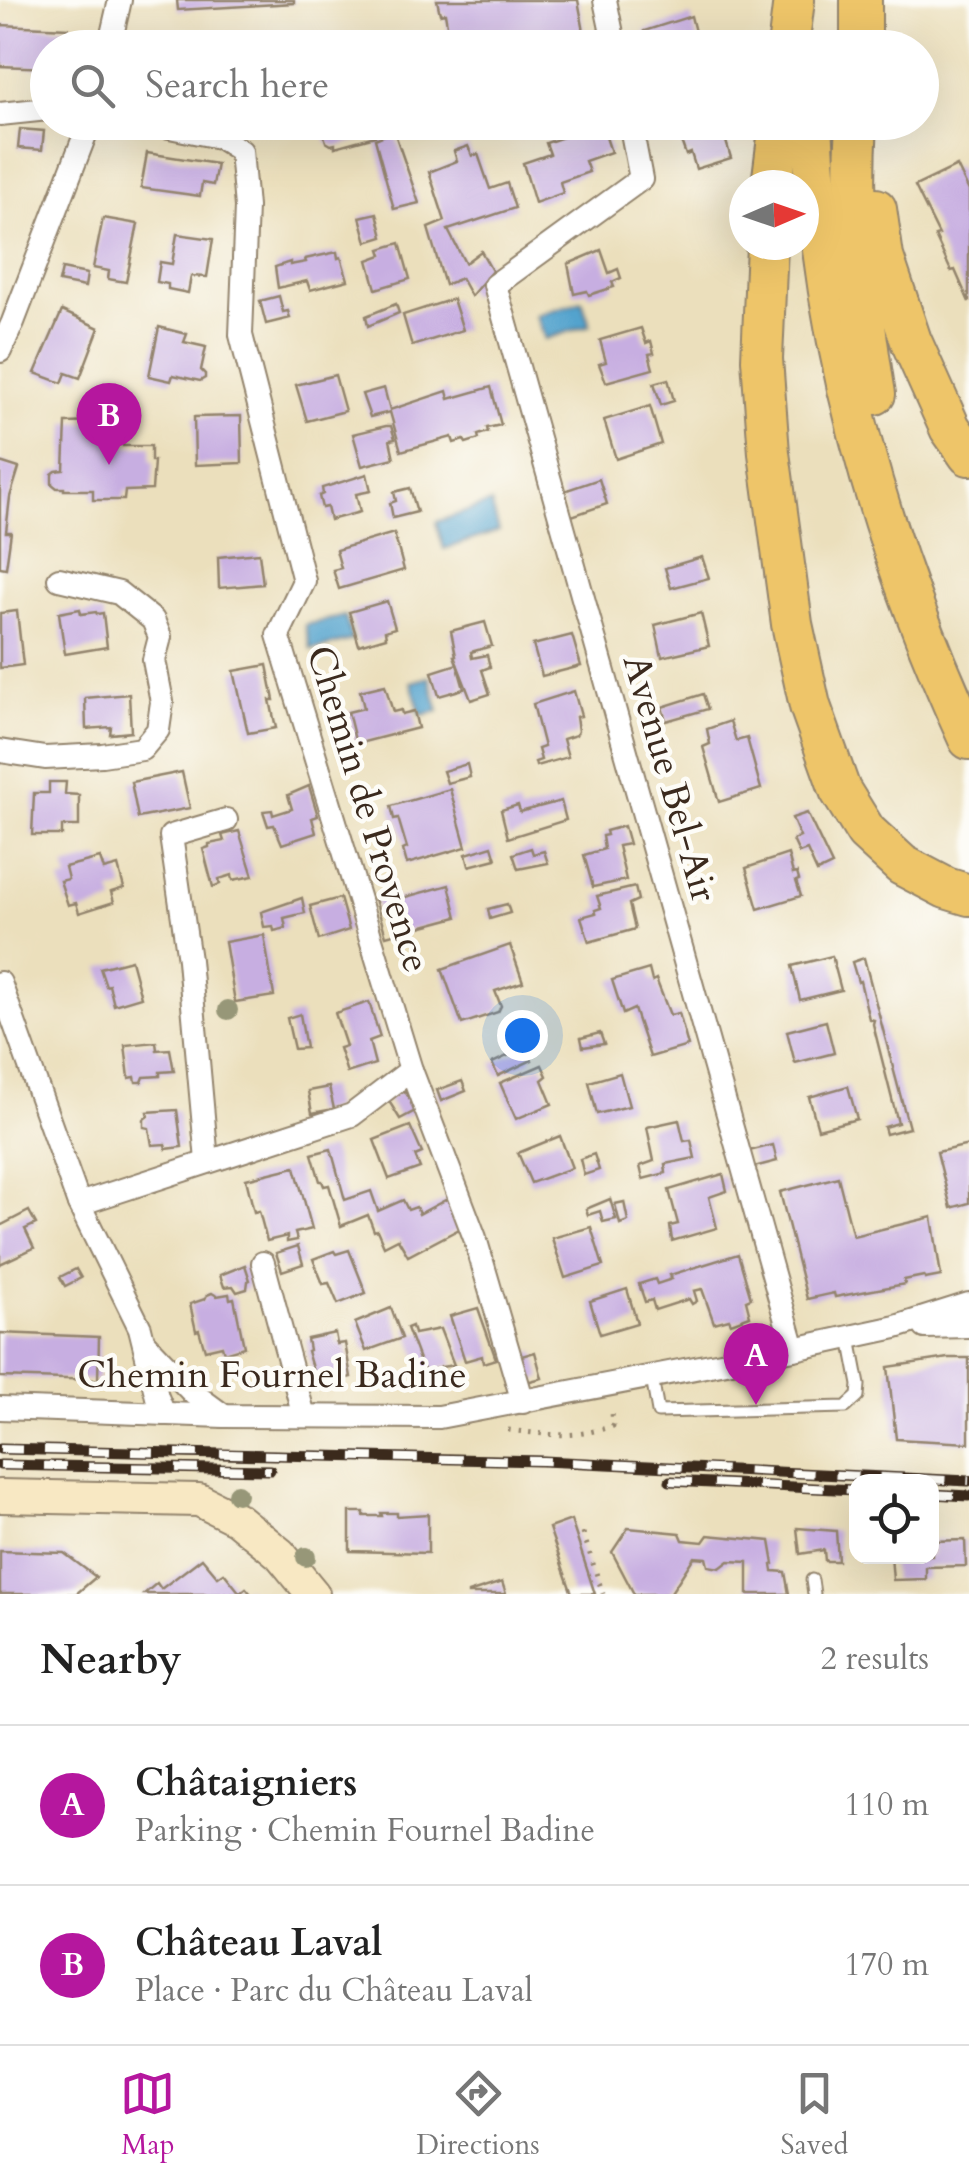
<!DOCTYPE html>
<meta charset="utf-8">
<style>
:root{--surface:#fff;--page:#f6f6f6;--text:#222;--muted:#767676;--line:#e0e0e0;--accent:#b5179e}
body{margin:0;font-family:Cardo,serif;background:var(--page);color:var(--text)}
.controls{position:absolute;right:30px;bottom:30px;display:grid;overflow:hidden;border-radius:20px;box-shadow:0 10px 40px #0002}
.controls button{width:90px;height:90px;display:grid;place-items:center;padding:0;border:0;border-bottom:2px solid var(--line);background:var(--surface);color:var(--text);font:50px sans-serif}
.compass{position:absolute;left:729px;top:170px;width:90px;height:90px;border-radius:50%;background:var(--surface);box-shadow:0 10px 40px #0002;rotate:88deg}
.you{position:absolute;left:522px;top:1035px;width:35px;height:35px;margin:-25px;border:8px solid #fff;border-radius:50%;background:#1a73e8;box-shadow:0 0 0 15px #1a73e833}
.badge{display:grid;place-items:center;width:65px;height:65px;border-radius:50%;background:var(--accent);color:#fff;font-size:32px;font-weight:700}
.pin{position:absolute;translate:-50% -82px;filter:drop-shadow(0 2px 5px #0008)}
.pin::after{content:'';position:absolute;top:52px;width:35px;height:30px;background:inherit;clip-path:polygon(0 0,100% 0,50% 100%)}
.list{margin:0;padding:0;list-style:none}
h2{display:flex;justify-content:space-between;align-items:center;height:130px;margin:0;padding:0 40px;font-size:42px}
h2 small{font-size:32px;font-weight:400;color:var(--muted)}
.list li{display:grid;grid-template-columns:65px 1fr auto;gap:30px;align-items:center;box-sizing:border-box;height:160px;padding:0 40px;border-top:2px solid var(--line)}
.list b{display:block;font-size:38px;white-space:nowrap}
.list p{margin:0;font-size:32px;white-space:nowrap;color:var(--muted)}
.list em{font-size:32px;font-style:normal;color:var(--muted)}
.icon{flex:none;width:55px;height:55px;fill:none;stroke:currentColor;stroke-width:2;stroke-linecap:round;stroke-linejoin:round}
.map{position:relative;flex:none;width:969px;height:1594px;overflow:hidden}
.search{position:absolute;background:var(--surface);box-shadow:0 10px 40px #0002;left:30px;right:30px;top:30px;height:110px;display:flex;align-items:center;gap:25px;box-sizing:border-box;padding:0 35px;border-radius:55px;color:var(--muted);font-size:38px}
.sheet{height:450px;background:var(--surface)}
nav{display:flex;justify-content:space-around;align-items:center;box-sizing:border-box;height:140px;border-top:2px solid var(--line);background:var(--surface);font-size:28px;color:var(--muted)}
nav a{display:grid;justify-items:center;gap:5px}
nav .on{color:var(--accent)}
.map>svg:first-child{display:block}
.water{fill:#53a3cd;stroke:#476676;stroke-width:2.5}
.building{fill:#c7aee1}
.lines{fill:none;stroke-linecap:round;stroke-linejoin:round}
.service-casing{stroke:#93846d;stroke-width:15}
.minor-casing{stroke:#93846d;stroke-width:26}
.secondary-casing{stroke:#93846d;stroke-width:36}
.trunk-casing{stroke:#93846d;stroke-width:44}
.path{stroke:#93846d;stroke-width:5;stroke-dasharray:2.5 8;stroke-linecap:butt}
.service{stroke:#fff;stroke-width:11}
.minor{stroke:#fff;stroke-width:22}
.secondary{stroke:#f8e8c3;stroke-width:32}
.trunk{stroke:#eec569;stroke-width:40}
.rail-casing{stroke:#3b2a1e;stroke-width:11}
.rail{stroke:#fdfcf7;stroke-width:8;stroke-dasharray:22;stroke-linecap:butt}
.tree{fill:#979778}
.labels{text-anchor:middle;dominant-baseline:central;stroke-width:9;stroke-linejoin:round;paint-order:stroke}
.street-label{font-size:38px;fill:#3b2a1e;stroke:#fdfcf7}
</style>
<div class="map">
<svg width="969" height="1594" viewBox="0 0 969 1594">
<rect width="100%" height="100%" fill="#fdfcf7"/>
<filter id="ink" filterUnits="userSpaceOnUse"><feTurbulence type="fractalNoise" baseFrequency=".01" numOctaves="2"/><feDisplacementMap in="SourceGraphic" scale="20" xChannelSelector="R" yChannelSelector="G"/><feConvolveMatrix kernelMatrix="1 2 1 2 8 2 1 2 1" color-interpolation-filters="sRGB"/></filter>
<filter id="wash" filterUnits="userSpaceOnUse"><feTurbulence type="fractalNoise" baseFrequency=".0048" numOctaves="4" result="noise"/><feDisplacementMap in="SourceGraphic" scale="40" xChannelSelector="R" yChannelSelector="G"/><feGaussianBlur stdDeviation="2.25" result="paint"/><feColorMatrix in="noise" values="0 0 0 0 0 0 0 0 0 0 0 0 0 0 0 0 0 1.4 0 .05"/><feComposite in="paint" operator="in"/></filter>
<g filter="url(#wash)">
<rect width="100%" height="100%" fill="#ebdfbc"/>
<!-- water -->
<g class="water">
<polygon points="582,301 590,325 545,339 536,315"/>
<polygon points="491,503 499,531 444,549 436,522"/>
<polygon points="345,616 352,640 311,650 305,625"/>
<polygon points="429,677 439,711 421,715 411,682"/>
</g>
<g id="blocks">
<!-- building -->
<g class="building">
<polygon points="177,0 294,0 294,3 178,10"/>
<polygon points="437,0 578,0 585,37 529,48 498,48 497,43 474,48 451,48 445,13 440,14"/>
<polygon points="691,16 699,48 656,48 655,44 647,46 644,31"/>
<polygon points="0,25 68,28 67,48 48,48 48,68 0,66"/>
<polygon points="327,122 372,122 375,136 335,147 335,144 331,145 326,142 322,129"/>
<polygon points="572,122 601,122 611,152 585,161 589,172 560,182 563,193 535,203 523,163 550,154 546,143 575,133"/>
<polygon points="682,122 707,122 710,131 722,128 731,158 696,169 691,153 686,155 675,124"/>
<polygon points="20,129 44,131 42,150 18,148"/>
<polygon points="394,131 419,203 394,209 375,139"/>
<polygon points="468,146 472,156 478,154 490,189 507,183 515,208 448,230 465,263 481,251 492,271 471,296 461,278 445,285 428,228 445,221 429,172 457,161 454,151"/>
<polygon points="147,153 217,164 213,185 202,183 200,196 141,188"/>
<polygon points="957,166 969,191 969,302 955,270 951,271 935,236 939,235 915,186"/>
<polygon points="377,213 383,237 367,242 360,217"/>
<polygon points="103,218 138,224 126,282 108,279 109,271 93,268"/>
<polygon points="177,234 213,239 207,277 191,276 188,293 168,289 168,284 157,282 160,262 172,264"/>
<polygon points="400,243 410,279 376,289 368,260 382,255 380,249"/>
<polygon points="601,250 609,273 618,269 621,278 612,282 614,287 589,295 587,291 574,294 568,264"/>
<polygon points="337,252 338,258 341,257 348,280 310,290 307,281 278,288 275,267 290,262 290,265 306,262 305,259"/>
<polygon points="62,269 87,274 85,287 59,282"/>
<polygon points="279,296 283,312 288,311 290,318 266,324 260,301"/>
<polygon points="453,299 463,330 412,346 403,315"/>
<polygon points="396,304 399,313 368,326 366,316"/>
<polygon points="62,311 99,328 80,378 66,373 62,383 35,373"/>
<polygon points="159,327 187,334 184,342 206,347 201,370 205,374 205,378 200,381 173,375 171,381 149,376"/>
<polygon points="641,328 646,343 651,341 654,353 649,354 653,369 606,382 599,364 606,362 600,340"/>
<polygon points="335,375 345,411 307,421 296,385"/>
<polygon points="668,379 674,401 661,405 654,383"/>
<polygon points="491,387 501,425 487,428 488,432 478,435 479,439 466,443 464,440 454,443 452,437 401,451 390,412 370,417 362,394 384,388 390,410 447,391 449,399"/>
<polygon points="650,406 661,444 616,459 604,420"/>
<polygon points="241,416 242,463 195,465 194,417"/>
<polygon points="95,422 95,424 111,425 110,443 123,443 123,446 151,446 151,461 154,461 152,490 125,491 124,500 93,500 93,490 64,490 64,488 57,488 52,484 52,474 56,471 64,470 66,423"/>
<polygon points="386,426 391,426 395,439 390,440 394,458 362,466 353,434"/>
<polygon points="0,462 19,468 10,497 6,532 11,532 6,568 0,567"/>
<polygon points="367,474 371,491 356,494 360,512 330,520 327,507 322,508 319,496 323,494 322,488"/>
<polygon points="599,479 607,504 569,517 561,492"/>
<polygon points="410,488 417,512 393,518 390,503 396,501 394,492"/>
<polygon points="394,533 404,570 339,589 333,570 341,568 336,550"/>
<polygon points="259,553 263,584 219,588 218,557"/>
<polygon points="702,557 709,578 671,588 665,568"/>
<polygon points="387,601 395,628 385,631 386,637 359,645 349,612"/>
<polygon points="80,609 81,614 96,612 97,614 103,613 107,647 65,654 59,613"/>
<polygon points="17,611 23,665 0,668 0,613"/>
<polygon points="701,613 709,646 662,657 655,625"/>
<polygon points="485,622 492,646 471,652 472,658 487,655 490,667 482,670 490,694 471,700 454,656 456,656 451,631"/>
<polygon points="572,635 581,666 542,676 533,645"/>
<polygon points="457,664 464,689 439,696 432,672"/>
<polygon points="267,665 274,700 270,700 276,728 248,733 234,671"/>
<polygon points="385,685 393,712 401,710 402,714 414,711 418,728 356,744 348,712 364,708 360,691"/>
<polygon points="574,691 581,716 576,717 578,731 576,735 563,739 568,757 536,766 535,762 541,760 538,749 544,747 533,704"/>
<polygon points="129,694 131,732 110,734 111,727 86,729 85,698"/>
<polygon points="703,694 708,709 666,721 662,707"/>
<polygon points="730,721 736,741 747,738 761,789 719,802 703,747 710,744 707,729"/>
<polygon points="467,764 470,777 447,783 443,771"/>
<polygon points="182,772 190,808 138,818 131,782"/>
<polygon points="49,782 66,782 65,794 79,795 79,826 62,826 62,835 32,835 34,793 49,793"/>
<polygon points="309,786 318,816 312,818 316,833 282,844 274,825 268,826 263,811 272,810 273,815 292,809 288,795"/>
<polygon points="450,789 466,847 407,864 403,850 407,848 398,818 394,819 391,806"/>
<polygon points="561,801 566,820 508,838 501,810 518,805 520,812"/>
<polygon points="807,813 832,865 817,872 807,850 799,853 793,840 800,837 792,818"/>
<polygon points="624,826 629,844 618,846 626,880 593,887 584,855 604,849 602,836 607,835 606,831"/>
<polygon points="239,831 253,876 233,880 232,875 219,879 220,884 213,887 203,849 209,847 209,844 224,841 222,835"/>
<polygon points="492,846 496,859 469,866 466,854"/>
<polygon points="531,848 533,854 544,851 548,863 518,869 513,854"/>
<polygon points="788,854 793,874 797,873 799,880 796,881 801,896 758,909 746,868"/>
<polygon points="100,858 104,870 118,866 124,888 111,892 114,902 79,913 76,903 68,905 60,881 68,879 65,867"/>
<polygon points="449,885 457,917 386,936 375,899 394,894 395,900"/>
<polygon points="635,887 638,900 629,904 635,929 589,942 581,917 596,913 595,910 601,908 597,896"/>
<polygon points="302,898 305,913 284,918 286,928 274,931 273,926 264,927 261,912"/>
<polygon points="340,898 349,930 319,940 310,906"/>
<polygon points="507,904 510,913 490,919 488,909"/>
<polygon points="264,935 274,996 235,1002 225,942"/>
<polygon points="510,945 523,982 495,991 501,1006 498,1012 462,1024 442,969"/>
<polygon points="832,956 841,990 800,1000 792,966"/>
<polygon points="864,958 909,1128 886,1134 884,1127 898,1123 873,1024 874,1020 869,1019 860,981 858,982 852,962"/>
<polygon points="131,960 141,997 114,1005 109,985 106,986 100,968"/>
<polygon points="649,969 652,981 656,979 670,1015 679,1013 688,1046 650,1057 634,1009 623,1014 612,980"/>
<polygon points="369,1002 380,1037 369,1041 375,1064 347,1073 339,1048 346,1046 335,1013"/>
<polygon points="300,1014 306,1048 294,1049 287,1018"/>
<polygon points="826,1021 834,1053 795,1063 787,1031"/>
<polygon points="600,1033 604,1044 583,1047 581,1038"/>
<polygon points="156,1042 157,1050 170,1049 174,1071 160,1072 160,1076 144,1077 142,1082 136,1082 135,1077 129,1078 125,1045"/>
<polygon points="527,1047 532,1060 498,1076 492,1063"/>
<polygon points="542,1065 547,1076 542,1080 552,1104 516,1119 500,1083"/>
<polygon points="620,1073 629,1106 597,1114 589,1082"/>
<polygon points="462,1081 466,1091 441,1101 437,1090"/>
<polygon points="848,1086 857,1119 818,1129 809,1097"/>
<polygon points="329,1087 334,1109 312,1113 308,1091"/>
<polygon points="401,1091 406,1093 417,1110 400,1119 387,1098"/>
<polygon points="177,1110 182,1147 166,1149 165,1144 152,1145 149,1128 144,1127 144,1119 148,1116 147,1112"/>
<polygon points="679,1120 684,1141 691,1140 695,1158 665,1164 666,1173 643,1179 640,1166 654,1161 647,1127"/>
<polygon points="410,1126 422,1153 415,1156 420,1168 389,1179 374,1140"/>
<polygon points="560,1136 572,1168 531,1183 518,1153"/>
<polygon points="773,1145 777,1161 754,1167 749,1151"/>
<polygon points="969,1145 969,1203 951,1208 937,1152"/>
<polygon points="331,1149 345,1200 371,1191 378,1211 403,1200 408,1210 416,1207 419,1214 451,1197 463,1227 408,1256 398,1239 384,1246 377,1230 374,1231 368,1215 341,1226 329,1185 324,1186 322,1181 320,1181 312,1154"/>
<polygon points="594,1154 599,1170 584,1175 580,1159"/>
<polygon points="295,1167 312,1229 295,1233 297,1240 287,1242 287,1236 267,1241 259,1211 254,1212 246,1179"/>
<polygon points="723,1174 727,1191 709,1197 717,1228 672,1241 670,1226 678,1224 669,1190"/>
<polygon points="838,1177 853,1236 932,1217 941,1276 925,1279 924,1276 904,1280 905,1284 835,1297 834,1293 807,1299 780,1192"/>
<polygon points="610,1199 616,1219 603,1222 600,1211 588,1215 586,1209"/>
<polygon points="624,1202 628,1221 620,1224 615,1204"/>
<polygon points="29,1211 36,1224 25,1229 34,1248 0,1264 0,1226"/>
<polygon points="591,1227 603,1266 565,1278 552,1238"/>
<polygon points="298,1246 303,1264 282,1271 276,1253"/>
<polygon points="349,1250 366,1293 338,1304 329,1283 323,1284 313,1259 334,1251 336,1254"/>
<polygon points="738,1254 751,1298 746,1300 750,1316 731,1323 729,1319 714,1323 702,1289 694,1291 697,1301 692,1304 689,1299 655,1310 652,1300 645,1302 639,1284 655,1279 657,1284 672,1279 670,1275"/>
<polygon points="245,1265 250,1280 248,1281 247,1289 237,1292 233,1286 224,1287 220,1275"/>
<polygon points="76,1269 81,1278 65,1286 60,1277"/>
<polygon points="627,1289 637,1323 600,1334 590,1301"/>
<polygon points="212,1293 217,1296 229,1294 230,1299 234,1298 244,1347 224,1353 222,1346 205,1350 199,1330 196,1331 190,1304 205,1299 207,1295"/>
<polygon points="391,1308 402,1338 366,1351 355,1323"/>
<polygon points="478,1308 496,1359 483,1363 482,1356 465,1361 450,1316"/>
<polygon points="412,1326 414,1334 440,1329 454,1365 441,1367 443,1383 439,1384 435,1369 425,1371 421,1365 407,1328"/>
<polygon points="0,1333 99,1337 98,1380 0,1377"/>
<polygon points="335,1333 337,1344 345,1343 351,1377 317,1385 307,1351 309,1350 307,1339"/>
<polygon points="535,1352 542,1378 526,1382 518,1357"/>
<polygon points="948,1358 969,1358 969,1443 896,1439 888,1367"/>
<polygon points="350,1512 364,1512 364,1516 382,1516 381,1513 397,1513 397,1516 428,1514 428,1553 350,1551"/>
<polygon points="571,1520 595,1594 572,1594 549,1528"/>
<polygon points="628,1528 680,1533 683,1540 703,1542 708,1535 770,1541 774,1564 772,1565 773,1571 785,1572 789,1594 748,1594 748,1562 729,1561 720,1568 708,1566 706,1558 694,1557 670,1594 634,1594 612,1552"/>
<polygon points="797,1528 836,1531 838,1561 825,1561 824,1550 800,1554"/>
<polygon points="965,1540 966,1566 926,1567 926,1579 893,1580 891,1556 932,1556 932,1541"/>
<polygon points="0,1551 64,1553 96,1577 76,1594 0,1594"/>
<polygon points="202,1558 218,1577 224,1573 240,1593 246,1588 251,1594 144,1594 157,1583 161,1589"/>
<polygon points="502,1582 506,1594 468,1594 468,1593"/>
</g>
</g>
</g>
<g filter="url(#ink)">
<use href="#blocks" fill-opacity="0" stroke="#93846d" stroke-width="2.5"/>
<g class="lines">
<!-- service casing -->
<g class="service-casing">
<g id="service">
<polyline points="652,1378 658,1412 846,1407 858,1396 859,1385 850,1338"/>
<polyline points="812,1580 814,1594"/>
</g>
</g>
<!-- minor casing -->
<g class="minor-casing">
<g id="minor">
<polyline points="605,0 615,48"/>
<polyline points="109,48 120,0"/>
<polyline points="0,114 48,109"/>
<polyline points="145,122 219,137 241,151 246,207 241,335 304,581 278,635 411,1070 475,1238 523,1402"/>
<polyline points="630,122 641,179 495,285 794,1349"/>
<polyline points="0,351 13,322 90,122"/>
<polyline points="0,751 45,758 102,755 142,749 158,730 162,702 154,660 160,637 153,620 119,593 59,579"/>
<polyline points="0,983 79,1204 140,1328 157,1397 164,1414"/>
<polyline points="207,1161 189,960 171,836 226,820"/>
<polyline points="79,1204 352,1115 411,1070"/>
<polyline points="263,1263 304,1416"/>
<polyline points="925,1327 969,1326"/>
<polyline points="145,1343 194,1394 224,1416"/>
<polyline points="0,1408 224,1416 439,1417 794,1349 896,1327 969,1304"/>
</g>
</g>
<!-- secondary casing -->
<g class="secondary-casing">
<polyline id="secondary" points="0,1496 199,1500 237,1519 280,1554 313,1594"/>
</g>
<!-- trunk casing -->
<g class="trunk-casing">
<g id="trunk">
<polyline points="788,48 794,0"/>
<polyline points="861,48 861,0"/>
<path d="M812,122C820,335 880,546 969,739"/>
<path d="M857,122C851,216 860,303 875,394"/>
<polyline points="772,185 780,122"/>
<polyline points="876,209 883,257 911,341 950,428 969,455"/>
<polyline points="767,245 762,359 769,453 792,624 810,706 840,790 866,832 902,865 946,888 969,895"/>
</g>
</g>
<!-- path -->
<g class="path">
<path d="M508,1430C552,1435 570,1439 613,1426L612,1412L615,1410"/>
<polyline points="583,1533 603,1594"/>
</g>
<!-- service -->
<use href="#service" class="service"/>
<!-- minor -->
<use href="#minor" class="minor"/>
<!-- secondary -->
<use href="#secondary" class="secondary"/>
<!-- trunk -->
<use href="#trunk" class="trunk"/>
<!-- rail casing -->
<g class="rail-casing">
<g id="rail">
<polyline points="0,1449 543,1461 969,1481"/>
<polyline points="0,1465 270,1470"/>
<polyline points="670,1481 856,1490"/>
<polyline points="932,1494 969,1496"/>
</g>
</g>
<!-- rail -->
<use href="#rail" class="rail"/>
</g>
<!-- trees -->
<g class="tree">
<circle cx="228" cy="1010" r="10"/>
<circle cx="237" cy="1494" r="10"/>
<circle cx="306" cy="1557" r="10"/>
</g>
</g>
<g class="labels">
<!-- street labels -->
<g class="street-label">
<text transform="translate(670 778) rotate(74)">Avenue Bel-Air</text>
<text transform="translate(368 809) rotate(73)">Chemin de Provence</text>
<text x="272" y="1375">Chemin Fournel Badine</text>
</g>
</g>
</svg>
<div class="controls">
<button><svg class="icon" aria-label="locate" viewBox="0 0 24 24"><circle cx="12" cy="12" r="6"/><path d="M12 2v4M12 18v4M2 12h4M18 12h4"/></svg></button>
</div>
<svg class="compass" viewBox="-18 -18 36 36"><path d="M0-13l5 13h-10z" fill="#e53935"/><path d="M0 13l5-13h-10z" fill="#767676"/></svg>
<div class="you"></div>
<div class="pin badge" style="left:756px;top:1405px">A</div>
<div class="pin badge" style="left:109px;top:465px">B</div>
<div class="search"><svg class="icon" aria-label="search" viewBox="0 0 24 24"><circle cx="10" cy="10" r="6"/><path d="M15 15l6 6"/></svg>Search here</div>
</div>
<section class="sheet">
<h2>Nearby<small>2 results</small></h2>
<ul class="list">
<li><span class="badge">A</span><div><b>Châtaigniers</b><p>Parking · Chemin Fournel Badine</p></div><em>110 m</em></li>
<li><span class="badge">B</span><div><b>Château Laval</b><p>Place · Parc du Château Laval</p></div><em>170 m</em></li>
</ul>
</section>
<nav>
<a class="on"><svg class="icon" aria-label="map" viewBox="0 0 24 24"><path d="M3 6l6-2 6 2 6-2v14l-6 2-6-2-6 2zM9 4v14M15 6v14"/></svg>Map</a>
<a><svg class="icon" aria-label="directions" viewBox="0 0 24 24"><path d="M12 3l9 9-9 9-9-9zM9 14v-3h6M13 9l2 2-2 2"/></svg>Directions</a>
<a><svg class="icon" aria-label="saved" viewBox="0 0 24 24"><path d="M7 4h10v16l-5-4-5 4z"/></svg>Saved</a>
</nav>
